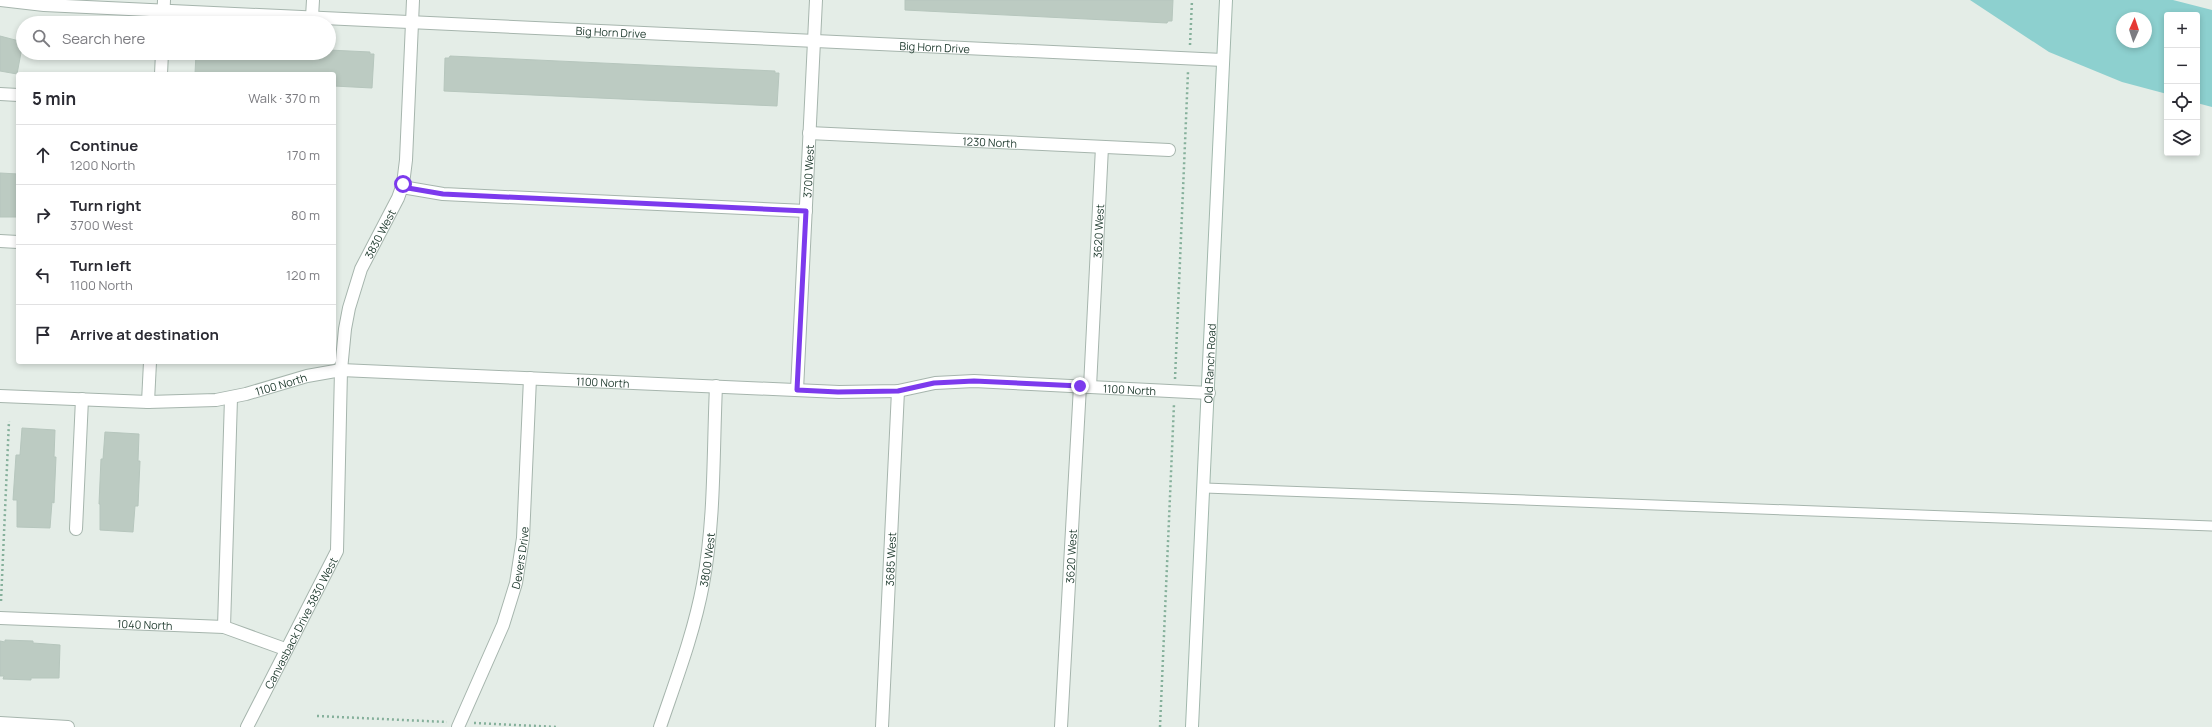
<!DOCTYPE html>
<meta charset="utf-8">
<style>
:root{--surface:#fff;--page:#f2f2f3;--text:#2b2b33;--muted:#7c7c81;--line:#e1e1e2}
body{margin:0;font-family:Manrope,sans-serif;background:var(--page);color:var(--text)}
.controls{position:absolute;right:12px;top:12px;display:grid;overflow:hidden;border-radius:4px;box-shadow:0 2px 6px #0003}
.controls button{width:36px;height:36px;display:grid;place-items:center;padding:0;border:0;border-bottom:1px solid var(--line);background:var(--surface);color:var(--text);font:20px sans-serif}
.compass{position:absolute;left:2116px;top:12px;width:36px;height:36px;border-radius:50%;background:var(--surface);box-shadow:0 2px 6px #0003;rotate:3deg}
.stop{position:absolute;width:12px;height:12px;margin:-9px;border:3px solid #7c3aed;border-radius:50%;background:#fff}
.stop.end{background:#7c3aed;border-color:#fff;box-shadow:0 1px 4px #0008}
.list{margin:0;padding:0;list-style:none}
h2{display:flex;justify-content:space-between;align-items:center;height:52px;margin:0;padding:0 16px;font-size:17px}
h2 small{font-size:13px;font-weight:400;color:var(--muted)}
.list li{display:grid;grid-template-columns:26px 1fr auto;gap:12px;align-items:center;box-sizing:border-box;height:60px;padding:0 16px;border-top:1px solid var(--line)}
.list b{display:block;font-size:15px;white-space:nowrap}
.list p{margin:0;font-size:13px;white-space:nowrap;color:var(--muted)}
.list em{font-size:13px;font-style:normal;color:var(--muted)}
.icon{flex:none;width:22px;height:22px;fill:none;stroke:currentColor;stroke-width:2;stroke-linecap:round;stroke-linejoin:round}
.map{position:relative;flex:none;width:2212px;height:727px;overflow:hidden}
.search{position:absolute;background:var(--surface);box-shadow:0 2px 6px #0003;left:16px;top:16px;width:320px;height:44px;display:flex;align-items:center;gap:10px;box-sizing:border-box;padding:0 14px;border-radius:22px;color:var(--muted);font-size:15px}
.panel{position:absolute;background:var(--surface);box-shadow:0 2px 6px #0003;left:16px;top:72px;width:320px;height:292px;border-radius:4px}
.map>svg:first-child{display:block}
.water{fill:#8dd0cf;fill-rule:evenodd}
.building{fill:#bccbc2;stroke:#b6c6bd}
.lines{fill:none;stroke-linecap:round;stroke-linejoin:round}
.lane-casing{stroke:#a6b5ad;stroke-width:11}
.street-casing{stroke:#a6b5ad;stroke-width:14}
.secondary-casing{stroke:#a2b8ad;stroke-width:14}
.path{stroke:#85b09b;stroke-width:2.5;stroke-dasharray:2 3;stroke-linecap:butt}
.lane{stroke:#fff;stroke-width:9}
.street{stroke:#fff;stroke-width:12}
.secondary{stroke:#fff;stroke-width:12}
.route{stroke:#7c3aed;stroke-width:5}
.labels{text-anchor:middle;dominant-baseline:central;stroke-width:4;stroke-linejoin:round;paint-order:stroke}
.street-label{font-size:11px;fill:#233e32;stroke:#f4f9f6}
</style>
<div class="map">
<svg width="2212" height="727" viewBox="0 0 2212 727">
<rect width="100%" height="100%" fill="#e4ede7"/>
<!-- water -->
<path class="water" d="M1970,0H2173L2212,10V107L2197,103V15H2167V94L2122,82L2049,52ZM2122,18H2146V42H2122Z"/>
<!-- building -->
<g class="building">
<polygon points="905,0 1173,0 1172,21 1168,21 1167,23 905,10"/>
<polygon points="0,36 23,42 17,74 0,71"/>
<polygon points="329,50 370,52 370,54 374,54 372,88 334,86 334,74 195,74 196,53 329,53"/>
<polygon points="450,56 775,71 775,73 779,73 777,106 444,91 445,58 449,58"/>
<polygon points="0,173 18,174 18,217 0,217"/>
<polygon points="22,428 55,430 54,457 56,457 54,503 52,502 50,528 17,527 17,500 13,500 16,455 20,455"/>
<polygon points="105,432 139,434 138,461 140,461 138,506 135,506 133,532 100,530 100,504 99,504 101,459 103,459"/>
<polygon points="5,640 33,641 33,643 60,645 59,678 31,678 31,680 3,679 4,676 0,676 0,641 5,642"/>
</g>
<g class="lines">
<!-- lane casing -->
<g class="lane-casing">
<polyline id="lane" points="1205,488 2212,526"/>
</g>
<!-- street casing -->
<g class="street-casing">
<g id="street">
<path id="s1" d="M0,0L44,5L1223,60"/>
<polyline points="312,17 313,0"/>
<polyline points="163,23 164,0"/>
<polyline points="161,74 162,53"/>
<polyline points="0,94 18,95"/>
<path id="s2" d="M809,133L1169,150"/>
<polyline points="402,187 443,194 806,211"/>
<polyline points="0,241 18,242"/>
<path id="s3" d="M1090,387L1102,147"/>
<path id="s4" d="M797,390L816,0"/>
<path id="s5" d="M0,396L148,402L216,400L246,394L307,376L341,370L839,392L898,391L935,383L974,381L1209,393"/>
<polyline points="148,402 150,362"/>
<polyline points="76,529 82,399"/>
<path id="s6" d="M0,618L224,627L285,649"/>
<polyline points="224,627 231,398"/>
<polyline points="0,723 68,727"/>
<path id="s7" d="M247,727L337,551L341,370L345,329L349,308L361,269L398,198L403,184L406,160L413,0"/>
<path id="s8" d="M458,727L503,625L516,583L523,538L530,378"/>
<path id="s9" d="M660,727C676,680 694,633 703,584C715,520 713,452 716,386"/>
<path id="s10" d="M882,727L898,391"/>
<path id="s11" d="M1061,727L1080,386"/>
</g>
</g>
<!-- secondary casing -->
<g class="secondary-casing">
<g id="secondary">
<path id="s12" d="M1192,727L1226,0"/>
</g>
</g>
<!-- path -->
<g class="path">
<polyline points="1190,45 1192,0"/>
<polyline points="1175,379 1188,72"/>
<polyline points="1,601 9,421"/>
<polyline points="317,716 447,722"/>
<polyline points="474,723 558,727"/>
<polyline points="1160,727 1174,404"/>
</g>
<!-- lane -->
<use href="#lane" class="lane"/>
<!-- street -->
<use href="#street" class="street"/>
<!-- secondary -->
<use href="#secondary" class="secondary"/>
</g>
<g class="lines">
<!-- route -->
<polyline class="route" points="403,184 402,187 443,194 806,211 797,390 838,392 898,391 934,383 974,381 1080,386"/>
</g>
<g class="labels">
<!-- street labels -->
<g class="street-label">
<text stroke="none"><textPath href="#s1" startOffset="612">Big Horn Drive</textPath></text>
<text stroke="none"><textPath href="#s1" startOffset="936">Big Horn Drive</textPath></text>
<text stroke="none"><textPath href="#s2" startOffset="181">1230 North</textPath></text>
<text stroke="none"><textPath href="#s4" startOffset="219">3700 West</textPath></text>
<text stroke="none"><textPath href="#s3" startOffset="156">3620 West</textPath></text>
<text stroke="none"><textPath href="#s7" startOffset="522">3830 West</textPath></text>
<text stroke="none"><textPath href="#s12" startOffset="364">Old Ranch Road</textPath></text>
<text stroke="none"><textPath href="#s5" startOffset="607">1100 North</textPath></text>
<text stroke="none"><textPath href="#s5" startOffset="283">1100 North</textPath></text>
<text stroke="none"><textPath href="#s5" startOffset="1135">1100 North</textPath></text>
<text stroke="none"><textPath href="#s11" startOffset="171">3620 West</textPath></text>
<text stroke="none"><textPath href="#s8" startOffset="181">Devers Drive</textPath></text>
<text stroke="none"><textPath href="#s10" startOffset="168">3685 West</textPath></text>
<text stroke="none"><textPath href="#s9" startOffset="174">3800 West</textPath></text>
<text stroke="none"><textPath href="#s7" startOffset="117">Canvasback Drive 3830 West</textPath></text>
<text stroke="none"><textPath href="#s6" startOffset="145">1040 North</textPath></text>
</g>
</g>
</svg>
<div class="controls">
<button>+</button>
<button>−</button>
<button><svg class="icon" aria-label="locate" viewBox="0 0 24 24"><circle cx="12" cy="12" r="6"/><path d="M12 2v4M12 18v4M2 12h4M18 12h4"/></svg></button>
<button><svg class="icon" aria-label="layers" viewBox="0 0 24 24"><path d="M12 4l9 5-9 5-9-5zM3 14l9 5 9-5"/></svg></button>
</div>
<svg class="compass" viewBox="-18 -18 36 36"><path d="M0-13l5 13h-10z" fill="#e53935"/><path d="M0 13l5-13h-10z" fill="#7c7c81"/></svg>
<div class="stop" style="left:403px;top:184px"></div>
<div class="stop end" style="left:1080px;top:386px"></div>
<div class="search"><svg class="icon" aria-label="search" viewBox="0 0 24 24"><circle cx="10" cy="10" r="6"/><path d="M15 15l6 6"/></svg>Search here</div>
<section class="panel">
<h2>5 min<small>Walk · 370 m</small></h2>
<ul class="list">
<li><svg class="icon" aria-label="ahead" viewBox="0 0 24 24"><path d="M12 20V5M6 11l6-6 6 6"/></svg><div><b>Continue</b><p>1200 North</p></div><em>170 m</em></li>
<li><svg class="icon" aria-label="right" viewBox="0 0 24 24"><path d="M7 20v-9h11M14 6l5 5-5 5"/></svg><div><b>Turn right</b><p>3700 West</p></div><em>80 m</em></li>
<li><svg class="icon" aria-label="left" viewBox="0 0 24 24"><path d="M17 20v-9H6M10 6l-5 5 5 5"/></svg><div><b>Turn left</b><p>1100 North</p></div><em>120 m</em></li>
<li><svg class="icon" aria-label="arrive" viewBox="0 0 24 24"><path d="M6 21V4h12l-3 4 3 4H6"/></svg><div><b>Arrive at destination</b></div></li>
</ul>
</section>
</div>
